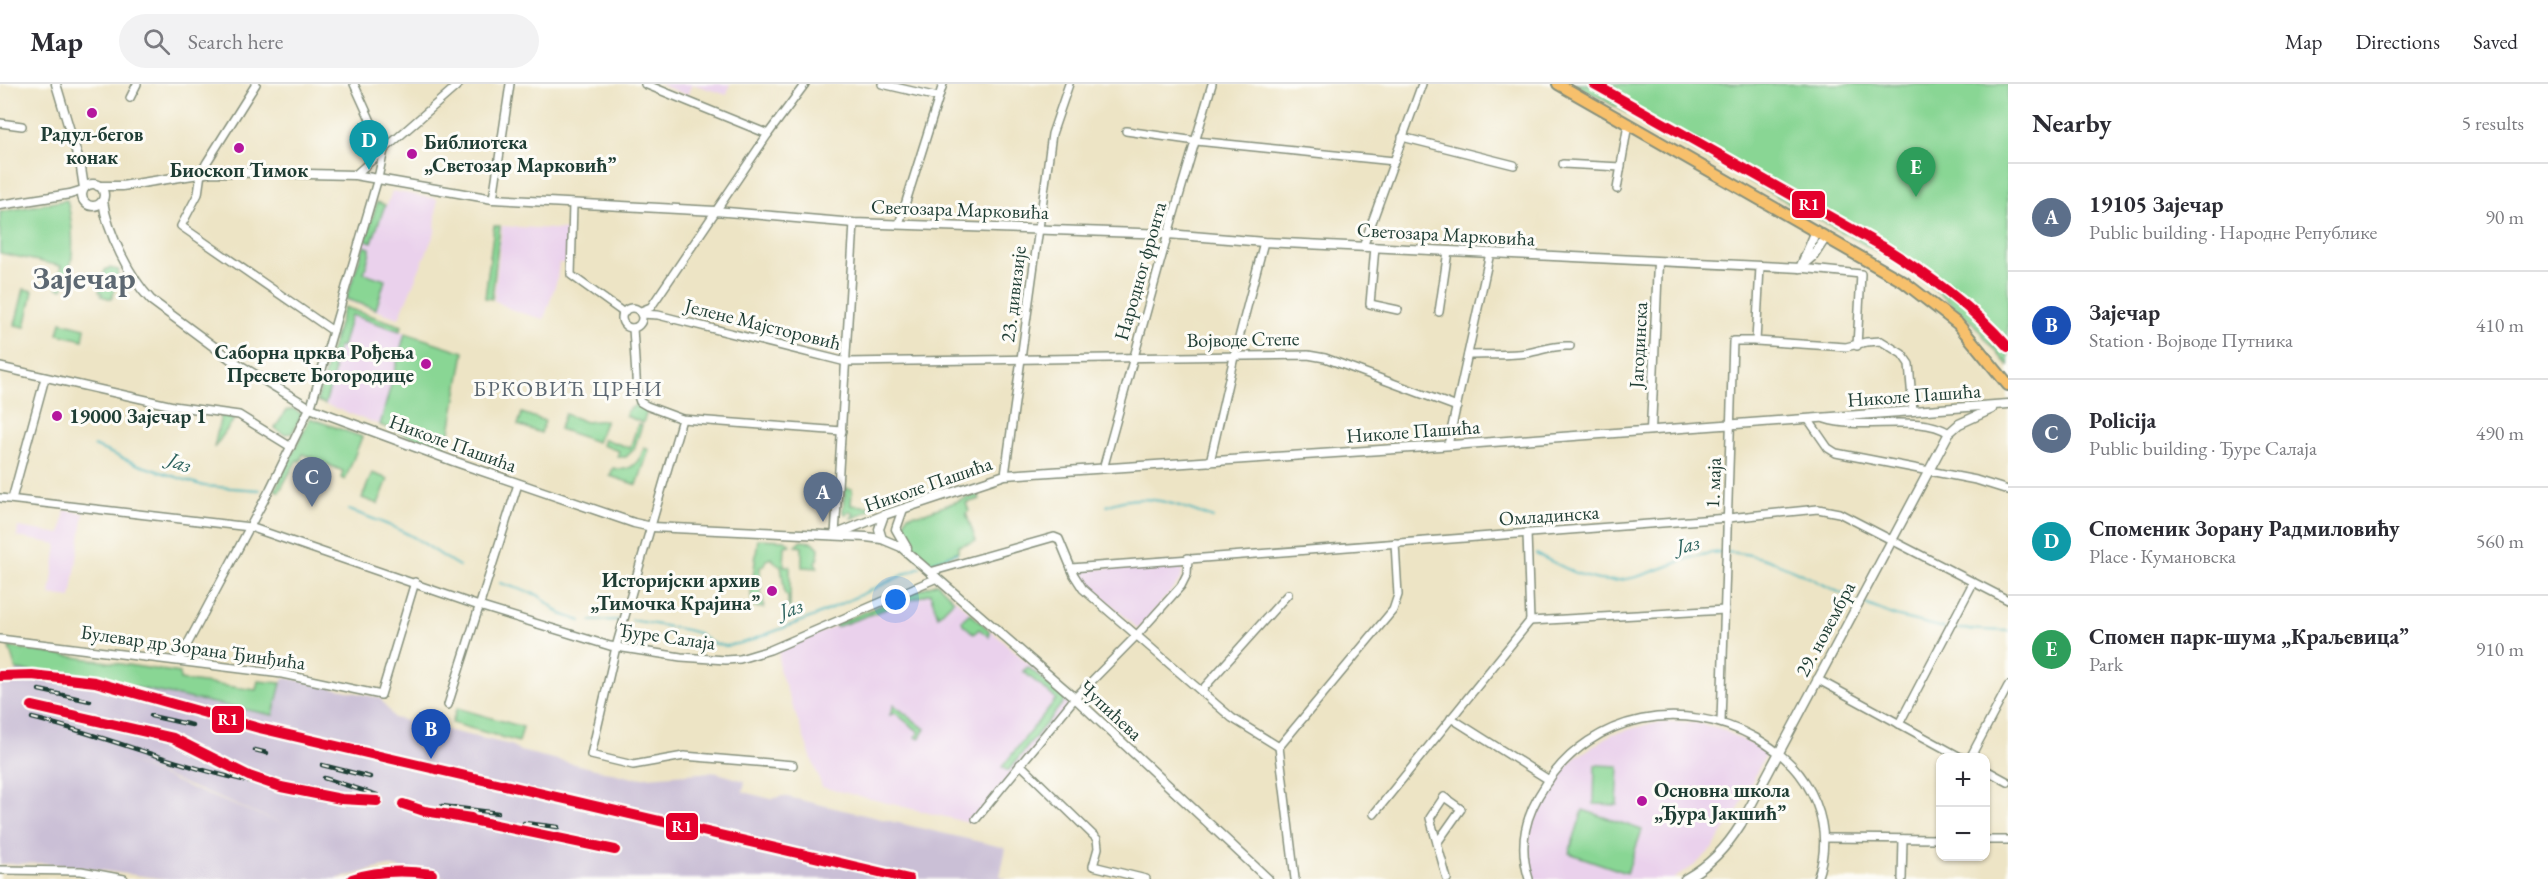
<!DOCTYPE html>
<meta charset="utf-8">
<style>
:root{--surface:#fff;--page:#f2f2f3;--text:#2b2b33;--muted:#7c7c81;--line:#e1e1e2;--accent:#b5179e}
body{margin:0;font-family:"EB Garamond",serif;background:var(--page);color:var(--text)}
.controls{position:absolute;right:18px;bottom:18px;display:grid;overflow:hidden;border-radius:12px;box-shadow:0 2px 4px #0004}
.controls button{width:54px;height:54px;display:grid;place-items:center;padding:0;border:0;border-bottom:2px solid var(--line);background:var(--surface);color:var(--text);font:30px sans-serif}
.you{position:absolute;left:896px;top:516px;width:21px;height:21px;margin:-15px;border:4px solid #fff;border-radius:50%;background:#1a73e8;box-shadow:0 0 0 9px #1a73e833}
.badge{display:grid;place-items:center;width:39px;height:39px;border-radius:50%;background:var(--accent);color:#fff;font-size:20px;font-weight:700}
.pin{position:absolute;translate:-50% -50px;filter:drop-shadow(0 2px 3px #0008)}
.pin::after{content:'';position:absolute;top:32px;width:21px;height:18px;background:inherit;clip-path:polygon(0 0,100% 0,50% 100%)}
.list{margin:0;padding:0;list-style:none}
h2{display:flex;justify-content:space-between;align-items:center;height:78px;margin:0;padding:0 24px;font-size:26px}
h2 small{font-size:20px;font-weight:400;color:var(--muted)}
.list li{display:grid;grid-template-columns:39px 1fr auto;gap:18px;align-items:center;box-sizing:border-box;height:108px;padding:0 24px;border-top:2px solid var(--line)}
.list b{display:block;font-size:22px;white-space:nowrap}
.list p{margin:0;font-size:20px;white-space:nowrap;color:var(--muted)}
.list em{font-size:20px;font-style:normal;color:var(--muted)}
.icon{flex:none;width:33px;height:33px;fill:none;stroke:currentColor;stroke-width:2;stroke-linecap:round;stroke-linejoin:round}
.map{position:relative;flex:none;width:2008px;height:795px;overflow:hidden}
header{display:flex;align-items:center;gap:36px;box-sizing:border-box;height:84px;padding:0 30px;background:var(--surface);border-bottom:2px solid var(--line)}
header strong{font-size:28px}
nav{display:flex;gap:33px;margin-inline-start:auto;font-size:21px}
.search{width:420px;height:54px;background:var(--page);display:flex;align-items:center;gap:15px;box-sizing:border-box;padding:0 21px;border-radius:33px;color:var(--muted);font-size:22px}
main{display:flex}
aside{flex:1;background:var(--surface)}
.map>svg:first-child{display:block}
.built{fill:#ead1ec}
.industrial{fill:#cabfd6;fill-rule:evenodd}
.green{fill:#89d694;stroke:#548a64;stroke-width:1.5}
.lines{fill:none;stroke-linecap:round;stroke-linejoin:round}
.stream{stroke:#41b2b9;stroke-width:2}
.minor-casing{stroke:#86907c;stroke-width:10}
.tertiary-casing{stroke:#86907c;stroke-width:11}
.primary-casing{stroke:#86907c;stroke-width:14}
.minor{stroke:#fff;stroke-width:7}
.tertiary{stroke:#fff;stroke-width:8}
.primary{stroke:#f7c06c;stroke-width:10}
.rail-casing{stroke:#1f3d34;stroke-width:4.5}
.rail{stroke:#fdfcf7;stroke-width:2;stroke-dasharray:7;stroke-linecap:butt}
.rail-1-casing{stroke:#fdfcf7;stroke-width:15}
.rail-1{stroke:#e4002b;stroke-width:10}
.poi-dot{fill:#b5179e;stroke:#fdfcf7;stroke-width:2}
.labels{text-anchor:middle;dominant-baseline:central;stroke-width:6;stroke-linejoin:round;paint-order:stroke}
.poi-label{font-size:20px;font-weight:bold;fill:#1f3d34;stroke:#fdfcf7;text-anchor:start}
.street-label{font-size:20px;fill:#1f3d34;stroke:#fdfcf7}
.water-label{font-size:21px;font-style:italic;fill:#29605c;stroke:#fdfcf7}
.quarter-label{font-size:22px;letter-spacing:1.5px;fill:#5d6872;stroke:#fdfcf7}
.town-label{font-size:32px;font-weight:bold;fill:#5d6872;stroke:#fdfcf7}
.line-badge{stroke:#fdfcf7;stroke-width:2}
.badge-label{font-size:16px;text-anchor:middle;font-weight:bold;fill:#fff}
</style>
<header>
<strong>Map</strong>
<div class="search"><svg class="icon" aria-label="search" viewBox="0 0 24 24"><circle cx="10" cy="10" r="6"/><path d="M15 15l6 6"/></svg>Search here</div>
<nav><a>Map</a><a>Directions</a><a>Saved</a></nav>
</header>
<main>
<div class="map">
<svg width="2008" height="795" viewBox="0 0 2008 795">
<rect width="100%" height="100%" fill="#fdfcf7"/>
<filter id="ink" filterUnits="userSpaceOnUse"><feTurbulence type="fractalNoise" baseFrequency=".0167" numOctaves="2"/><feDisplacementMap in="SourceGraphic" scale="12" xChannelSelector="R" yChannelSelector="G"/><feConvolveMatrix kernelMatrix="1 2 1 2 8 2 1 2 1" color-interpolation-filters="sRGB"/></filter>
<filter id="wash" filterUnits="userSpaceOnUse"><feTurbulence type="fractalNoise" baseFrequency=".008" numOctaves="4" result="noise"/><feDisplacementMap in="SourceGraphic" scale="24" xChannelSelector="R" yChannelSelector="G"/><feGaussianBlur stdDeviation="1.35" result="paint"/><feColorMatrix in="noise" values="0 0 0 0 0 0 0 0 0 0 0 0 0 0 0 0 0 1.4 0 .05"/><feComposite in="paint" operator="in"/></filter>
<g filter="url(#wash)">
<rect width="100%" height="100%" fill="#ede4c5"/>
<!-- built -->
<g class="built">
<polygon points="659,0 730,0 727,11 692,0 687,11"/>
<polygon points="392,107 437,115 435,148 399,234 344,216 377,118 387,121"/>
<polygon points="502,142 567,146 566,179 559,179 557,196 544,235 514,227 494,216"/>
<polygon points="343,222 402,242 400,247 405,249 380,341 316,317"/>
<polygon points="65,426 84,429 71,514 50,511 57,460 17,453 18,443 61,450"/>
<polygon points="1184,478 1181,495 1138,545 1080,491 1082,486"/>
<polygon points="937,499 1072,618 970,739 822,703 779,585 779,566"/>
<polygon points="1671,638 1697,639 1719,644 1767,668 1739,724 1713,764 1695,781 1673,795 1534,795 1528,770 1530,744 1546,710 1564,686 1575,674 1612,650 1650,640"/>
</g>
<!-- industrial -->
<path class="industrial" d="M16,586L84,593L273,631L283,593L380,614L394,634L511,661L520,667L633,694L714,688L745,697L743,708L771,715L783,712L1006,764L1000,792L1008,795H448L388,782L336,795H165L44,779L0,780V598L18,596ZM116,672L288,742L198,707Z"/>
<!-- green -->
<g class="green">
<polygon points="1575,0 2008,0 2008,282 1973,239 1916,189"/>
<path d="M67,116C74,144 76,179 63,205L57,204L61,182L0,169V128Z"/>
<polygon points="377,118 385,121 372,158 366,156"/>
<polygon points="494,142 500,142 492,215 485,214"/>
<polygon points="364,162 370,164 370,168 364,189 385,196 376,225 346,215"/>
<polygon points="109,184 119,186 112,215 101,212 102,209 99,208 105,186"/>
<polygon points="24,205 33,207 25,243 15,241"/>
<polygon points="344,223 402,242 400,247 351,231 342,263 339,262 336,272 330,270"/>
<polygon points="61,238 85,244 83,256 58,250"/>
<polygon points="405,249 464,268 448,359 439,363 380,341"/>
<polygon points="329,275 335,277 333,285 335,286 325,320 317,317"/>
<polygon points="639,319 648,325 643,339 626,332 627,327"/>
<polygon points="293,325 302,330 292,349 284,350 275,344 286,327"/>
<polygon points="522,329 545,337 541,349 518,341"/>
<polygon points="565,330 586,338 606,336 597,358 559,345"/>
<polygon points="221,331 235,334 214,364"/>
<polygon points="310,334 362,353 345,396 341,394 343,387 303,370 300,377 297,376 279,408 275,406"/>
<polygon points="638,340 642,341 634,365 626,373 617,373 619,367 602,361 604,355 630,364"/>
<path d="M644,364L649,366L637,401L610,392L613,384C630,389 639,380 644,364Z"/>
<polygon points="372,389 388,395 378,420 362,414"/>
<polygon points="845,404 852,405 851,421 875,423 854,434 851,434 854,430 849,427 846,431 843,427"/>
<path d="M977,410L980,415L966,419L969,427L966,429L976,457L958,462V467L931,480C910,478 897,448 908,431L925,429Z"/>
<polygon points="758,455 785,456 790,461 785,462 784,482 790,482 790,524 788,524 788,512 785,511 781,481 778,481 771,474 766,476 763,482 760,483 761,513 763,513 764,524 752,523 751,508"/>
<polygon points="800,457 813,458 819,464 818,475 815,478 818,484 802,483 802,463 796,462"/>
<polygon points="937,499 954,516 938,532 930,509 836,543 835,540"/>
<polygon points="970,529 989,546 989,553 979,545 974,550 963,540 962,536"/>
<polygon points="9,563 180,589 180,596 256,606 258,597 281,599 273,631 84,593 16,586"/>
<polygon points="1028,583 1063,612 1065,616 1008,687 1002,683 1056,615 1023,587"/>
<polygon points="894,621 925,645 919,655 916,653 919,648 895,629 890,631"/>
<polygon points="457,624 523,643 519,658 452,639"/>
<polygon points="1595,681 1619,682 1617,721 1594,720"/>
<polygon points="1583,726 1642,746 1627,789 1569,769"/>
</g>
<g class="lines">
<!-- stream -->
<g class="stream">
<polyline points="94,362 139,381 204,402 260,406"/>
<path d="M1107,422C1144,406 1179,421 1213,434"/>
<path d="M349,426C372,434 394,442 415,454C430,463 443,473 459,482"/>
<path d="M1536,470C1556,479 1577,492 1599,496C1642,502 1680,469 1723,468C1768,468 1808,494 1847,512"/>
<polyline points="926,480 957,469"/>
<polyline points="500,499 538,511 561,530 581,537"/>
<polyline points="1865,520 1895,532 1944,544"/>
<polyline points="632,536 687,546 698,549 712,559 726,562 746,558 815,532 920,483"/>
<polyline points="591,537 618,536"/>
<polyline points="1958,545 2008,547"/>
</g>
</g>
</g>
<g filter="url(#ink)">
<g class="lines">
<!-- minor casing -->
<g class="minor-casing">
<g id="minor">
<polyline points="256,0 207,78 201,89 198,110 181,142 333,247"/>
<polyline points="645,0 768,50"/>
<polyline points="882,0 938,13"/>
<polyline points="130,14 137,0"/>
<polyline points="0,39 22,42"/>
<polyline points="1126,47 1196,57 1394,77"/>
<polyline points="1402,53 1514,81"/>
<polyline points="1563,80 1621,83"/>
<polyline points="355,91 459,0"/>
<polyline points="1617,105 1628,40"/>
<polyline points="493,115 510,0"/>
<polyline points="573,120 571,191 624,229"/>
<polyline points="899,140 943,0"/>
<polyline points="1363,163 1422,0"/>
<polyline points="1375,163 1370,220 1398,226"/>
<polyline points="1760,183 1756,257 1846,263 1866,258 1881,257 1902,270 1909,280 1913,327"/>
<polyline points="1800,184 1861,190 1857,262"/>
<circle cx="632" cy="234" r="10"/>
<polyline points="641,227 651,223 768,50 805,0"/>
<polyline points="1439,228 1448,167"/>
<polyline points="641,230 658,231 846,278 1308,271 1325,274 1457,323"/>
<polyline points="633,244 637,309 640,318 647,322 682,335 842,347"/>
<path d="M1468,271C1487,270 1508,272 1527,269C1544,266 1551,261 1570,262"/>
<polyline points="0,283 173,322 239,331 291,363"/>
<polyline points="682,335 616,563 591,671 633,681 684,672 793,681"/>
<polyline points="1808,335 1828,364 1836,369 1976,396 2008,406"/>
<path d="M1825,335C1861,347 1919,329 1949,349"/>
<polyline points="1448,361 1490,169"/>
<polyline points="1210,378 1234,273 1264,158"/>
<polyline points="1103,385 1168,150 1212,0"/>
<polyline points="1005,391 1052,50 1069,0"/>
<polyline points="0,414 250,443 479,522 610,562 681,573 726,576 740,575 770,566 937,494"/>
<polyline points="12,415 45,294"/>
<polyline points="835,451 854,139"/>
<polyline points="1071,484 1728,434 1818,425 1839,429 2008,516"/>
<polyline points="930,488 1054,453 1059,455 1074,491 1083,505 1232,634 1279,663"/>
<polyline points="1530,537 1725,526"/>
<polyline points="0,555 282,590 381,611 415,498"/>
<polyline points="179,576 270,405 312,319 378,94 384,66 354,0"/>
<polyline points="1817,595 1962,674"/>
<polyline points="1201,607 1288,510"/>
<polyline points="448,621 518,400"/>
<polyline points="1451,634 1549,696"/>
<polyline points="1721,638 1733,257 1756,257"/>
<polyline points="1899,640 1973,499"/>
<polyline points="1970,674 2008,602"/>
<polyline points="1020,680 1097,755 1098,764 1093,782 1146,795"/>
<polyline points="1986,686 2008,698"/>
<polyline points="1374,730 1530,537 1527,449"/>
<polyline points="976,735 1075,614 1136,552 1181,502 1187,490 1188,474"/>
<polyline points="1824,754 1940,755"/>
<polyline points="1986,756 2008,756"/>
<polyline points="1437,759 1461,725 1444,713 1430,734 1447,795"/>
<polyline points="0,786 81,787 124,795"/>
<polyline points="1295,795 1279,663 1393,526 1398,511 1395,459"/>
<path d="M1529,795C1518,760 1525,731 1546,700C1593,629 1683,614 1756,654C1784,670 1804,689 1816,719C1826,744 1826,770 1817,795"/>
<polyline points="1902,795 1903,755"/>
</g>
</g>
<!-- tertiary casing -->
<g class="tertiary-casing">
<g id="tertiary">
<polyline points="56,0 81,84 84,104"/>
<circle cx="93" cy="111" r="11"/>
<polyline points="98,102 122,102 212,88 355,91 493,115 715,127 854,139 1168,150 1264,158 1800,184 1813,173 1826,153"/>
<path d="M103,117C107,148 130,194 151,216L236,279L310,324L453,377L634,439L652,443L866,453L882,455L901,463L1075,614L1268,795"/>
<polyline points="0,121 70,110 83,106"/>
<polyline points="1800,184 1816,147"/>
<polyline points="1651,346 1658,178"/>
<polyline points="903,425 896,445 907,464"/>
<polyline points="839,449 884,431 1005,391 1426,363 2008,320"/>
<polyline points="882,455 879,445 884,431"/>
<path d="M1685,795C1710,781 1726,764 1741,740L1949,349L1959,340L1992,325"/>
</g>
</g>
<!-- primary casing -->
<g class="primary-casing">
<polyline id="primary" points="1558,0 1904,198 1958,240 2008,301"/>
</g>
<!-- minor -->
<use href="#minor" class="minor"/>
<!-- tertiary -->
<use href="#tertiary" class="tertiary"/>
<!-- primary -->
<use href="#primary" class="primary"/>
<!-- rail casing -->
<g class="rail-casing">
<g id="rail">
<polyline points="39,606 90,617"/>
<polyline points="32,622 86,633"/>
<polyline points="151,632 192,641"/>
<path d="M32,634C116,654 196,691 281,703"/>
<polyline points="147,646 173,654 251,693"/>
<polyline points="255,666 267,669"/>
<polyline points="322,681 370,693"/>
<polyline points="425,681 909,795"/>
<polyline points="324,694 377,711"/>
<polyline points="273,701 323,712 377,717"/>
<polyline points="403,720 424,727 455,732"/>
<polyline points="442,722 498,729"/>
<polyline points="448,731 615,766"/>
<polyline points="524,739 558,743"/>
<path d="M352,795C378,786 405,786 432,790"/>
</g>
</g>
<!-- rail -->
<use href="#rail" class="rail"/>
<!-- rail-1 casing -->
<g class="rail-1-casing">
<g id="rail-1">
<path d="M1594,0L1882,162C1928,191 1972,222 2008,263"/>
<polyline points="0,592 32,591 95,598 259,644 909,795"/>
<polyline points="32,622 173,654 249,692 281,703 341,715 377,717"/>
<polyline points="403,720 424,727 471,734"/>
<polyline points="448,731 615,766"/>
<path d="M352,795C378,786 405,786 432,790"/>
</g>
</g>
<!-- rail-1 -->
<use href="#rail-1" class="rail-1"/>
</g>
</g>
<!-- markers -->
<g class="poi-dot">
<circle cx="92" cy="29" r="6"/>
<circle cx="239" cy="64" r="6"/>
<circle cx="412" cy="70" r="6"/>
<circle cx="426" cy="280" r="6"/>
<circle cx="57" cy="332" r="6"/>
<circle cx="772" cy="507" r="6"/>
<circle cx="1642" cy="717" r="6"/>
</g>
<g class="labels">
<!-- poi labels -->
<g class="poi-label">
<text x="92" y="50" text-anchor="middle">Радул-бегов<tspan x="92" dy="23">конак</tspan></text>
<text x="424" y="58">Библиотека<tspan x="424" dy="23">„Светозар Марковић”</tspan></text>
<text x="239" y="86" text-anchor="middle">Биоскоп Тимок</text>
<text x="414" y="268" text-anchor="end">Саборна црква Рођења<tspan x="414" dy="23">Пресвете Богородице</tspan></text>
<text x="69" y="332">19000 Зајечар 1</text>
<text x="760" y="496" text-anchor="end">Историјски архив<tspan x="760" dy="23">„Тимочка Крајина”</tspan></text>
<text x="1654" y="706">Основна школа<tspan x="1654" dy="23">„Ђура Јакшић”</tspan></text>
</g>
<!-- street labels -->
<g class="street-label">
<text transform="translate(960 125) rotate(2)">Светозара Марковића</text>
<text transform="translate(1446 150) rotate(3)">Светозара Марковића</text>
<text transform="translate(1140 187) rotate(-74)">Народног фронта</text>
<text transform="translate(1013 210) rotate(-83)">23. дивизије</text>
<text transform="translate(763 240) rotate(14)">Јелене Мајсторовић</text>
<text transform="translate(1243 255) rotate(-1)">Војводе Степе</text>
<text transform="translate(1638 261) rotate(-87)">Јагодинска</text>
<text transform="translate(1914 311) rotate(-4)">Николе Пашића</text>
<text transform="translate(1413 347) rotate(-4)">Николе Пашића</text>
<text transform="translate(453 359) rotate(20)">Николе Пашића</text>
<text transform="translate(1713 399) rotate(-88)">1. маја</text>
<text transform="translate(928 400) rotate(-19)">Николе Пашића</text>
<text transform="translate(1549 431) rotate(-4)">Омладинска</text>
<text transform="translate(1825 545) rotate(-62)">29. новембра</text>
<text transform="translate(667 552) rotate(8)">Ђуре Салаја</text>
<text transform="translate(193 563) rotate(8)">Булевар др Зорана Ђинђића</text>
<text transform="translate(1111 626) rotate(43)">Чупићева</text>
</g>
<!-- water labels -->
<g class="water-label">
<text transform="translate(180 378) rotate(20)">Јаз</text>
<text transform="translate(1688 460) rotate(-13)">Јаз</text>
<text transform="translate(791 524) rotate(-19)">Јаз</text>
</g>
<!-- quarter labels -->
<g class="quarter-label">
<text x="568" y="304">БРКОВИЋ ЦРНИ</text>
</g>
<!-- town labels -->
<g class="town-label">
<text x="84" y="194">Зајечар</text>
</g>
</g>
<g class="line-badge">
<rect x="1791" y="106" width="35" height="29" rx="6" fill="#e4002b"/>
<rect x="211" y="621" width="34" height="29" rx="6" fill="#e4002b"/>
<rect x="665" y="728" width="34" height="29" rx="6" fill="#e4002b"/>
</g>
<g class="badge-label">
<text x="1809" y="126">R1</text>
<text x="228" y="641">R1</text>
<text x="682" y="748">R1</text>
</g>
</svg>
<div class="controls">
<button>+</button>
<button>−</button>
</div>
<div class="you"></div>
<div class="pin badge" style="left:823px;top:438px;background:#5c6f8a">A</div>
<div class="pin badge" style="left:431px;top:675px;background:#1a4fb4">B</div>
<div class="pin badge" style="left:312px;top:423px;background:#5c6f8a">C</div>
<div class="pin badge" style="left:369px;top:86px;background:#0f9aa8">D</div>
<div class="pin badge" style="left:1916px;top:113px;background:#2e9e5b">E</div>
</div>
<aside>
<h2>Nearby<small>5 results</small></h2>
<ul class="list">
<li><span class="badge" style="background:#5c6f8a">A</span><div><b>19105 Зајечар</b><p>Public building · Народне Републике</p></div><em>90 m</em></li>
<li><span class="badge" style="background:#1a4fb4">B</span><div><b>Зајечар</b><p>Station · Војводе Путника</p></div><em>410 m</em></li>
<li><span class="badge" style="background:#5c6f8a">C</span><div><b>Policija</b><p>Public building · Ђуре Салаја</p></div><em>490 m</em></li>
<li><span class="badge" style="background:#0f9aa8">D</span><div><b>Споменик Зорану Радмиловићу</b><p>Place · Кумановска</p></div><em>560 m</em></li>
<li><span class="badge" style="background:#2e9e5b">E</span><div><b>Спомен парк-шума „Краљевица”</b><p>Park</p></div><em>910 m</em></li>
</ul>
</aside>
</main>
